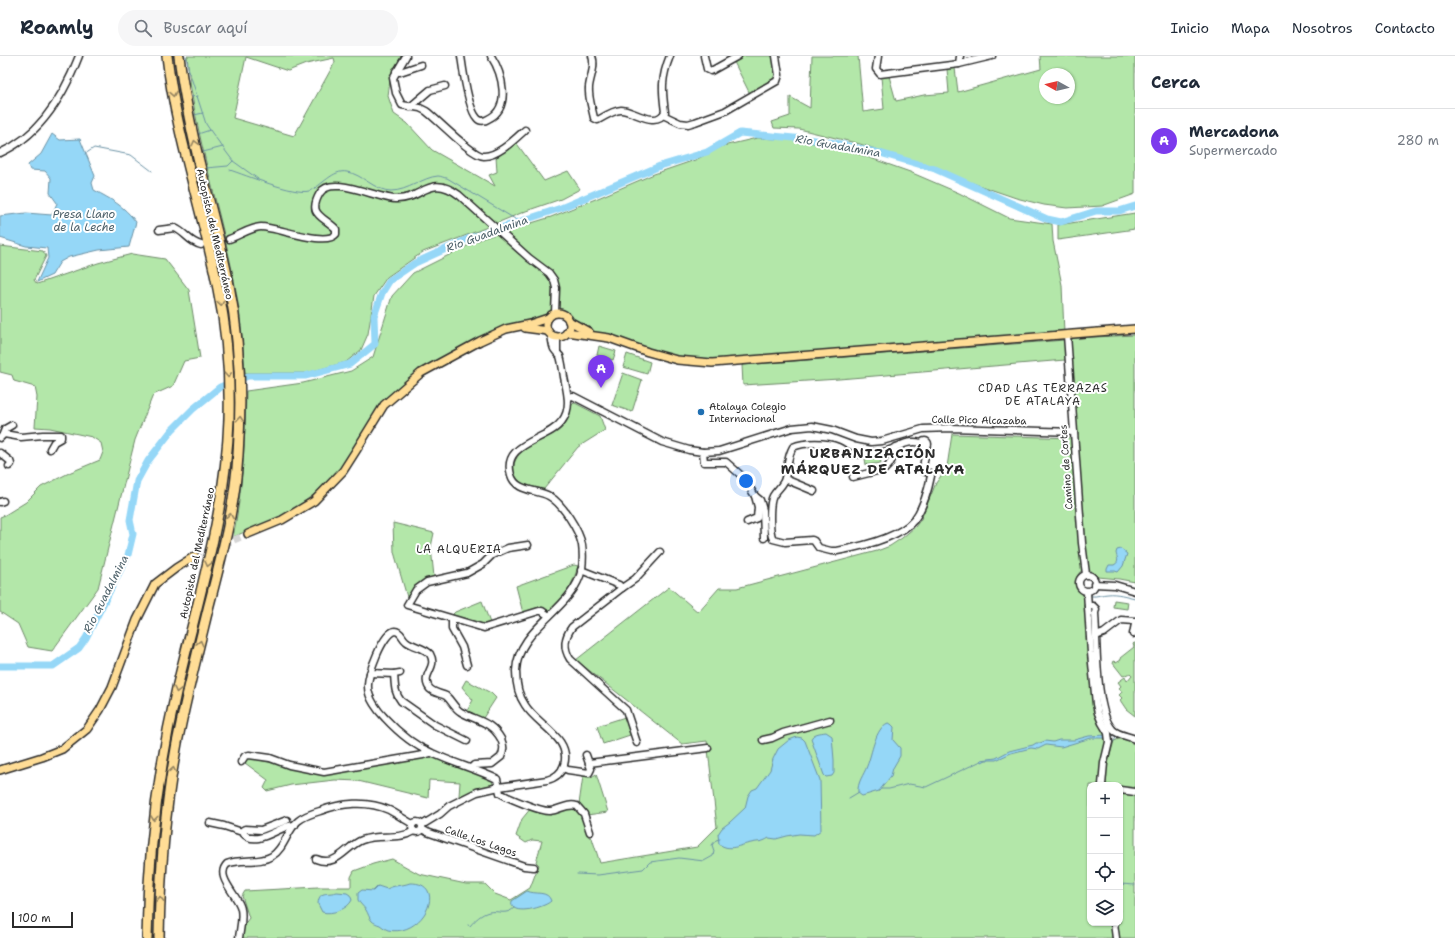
<!DOCTYPE html>
<html lang="es">
<meta charset="utf-8">
<style>
:root{--surface:#fff;--page:#f6f6f7;--text:#1f2937;--muted:#747a83;--line:#e0e1e3;--accent:#7c3aed}
body{margin:0;font-family:"Shantell Sans",sans-serif;background:var(--page);color:var(--text)}
.controls{position:absolute;right:12px;bottom:12px;display:grid;overflow:hidden;border-radius:8px;box-shadow:0 1px 3px #0004}
.controls button{width:36px;height:36px;display:grid;place-items:center;padding:0;border:0;border-bottom:1px solid var(--line);background:var(--surface);color:var(--text);font:20px sans-serif}
.compass{position:absolute;left:1039px;top:12px;width:36px;height:36px;border-radius:50%;background:var(--surface);box-shadow:0 1px 3px #0004;rotate:278deg}
.scale{position:absolute;left:12px;bottom:10px;width:61px;box-sizing:border-box;padding-left:4px;border:2px solid #2b2b2b;border-top:0;font-size:11px;line-height:14px;white-space:nowrap;color:#2b2b2b;-webkit-text-stroke:3px #fff;paint-order:stroke}
.you{position:absolute;left:746px;top:425px;width:14px;height:14px;margin:-10px;border:3px solid #fff;border-radius:50%;background:#1a73e8;box-shadow:0 0 0 6px #1a73e833}
.badge{display:grid;place-items:center;width:26px;height:26px;border-radius:50%;background:var(--accent);color:#fff;font-size:13px;font-weight:700}
.pin{position:absolute;translate:-50% -33px;filter:drop-shadow(0 1px 2px #0008)}
.pin::after{content:'';position:absolute;top:21px;width:14px;height:12px;background:inherit;clip-path:polygon(0 0,100% 0,50% 100%)}
.list{margin:0;padding:0;list-style:none}
h2{display:flex;justify-content:space-between;align-items:center;height:52px;margin:0;padding:0 16px;font-size:17px}
h2 small{font-size:13px;font-weight:400;color:var(--muted)}
.list li{display:grid;grid-template-columns:26px 1fr auto;gap:12px;align-items:center;box-sizing:border-box;height:64px;padding:0 16px;border-top:1px solid var(--line)}
.list b{display:block;font-size:15px;white-space:nowrap}
.list p{margin:0;font-size:13px;white-space:nowrap;color:var(--muted)}
.list em{font-size:13px;font-style:normal;color:var(--muted)}
.icon{flex:none;width:22px;height:22px;fill:none;stroke:currentColor;stroke-width:2;stroke-linecap:round;stroke-linejoin:round}
.map{position:relative;flex:none;width:1135px;height:882px;overflow:hidden}
header{display:flex;align-items:center;gap:24px;box-sizing:border-box;height:56px;padding:0 20px;background:var(--surface);border-bottom:1px solid var(--line)}
header strong{font-size:19px}
nav{display:flex;gap:22px;margin-inline-start:auto;font-size:14px}
.search{width:280px;height:36px;background:var(--page);display:flex;align-items:center;gap:10px;box-sizing:border-box;padding:0 14px;border-radius:22px;color:var(--muted);font-size:15px}
main{display:flex}
aside{flex:1;background:var(--surface)}
.map>svg:first-child{display:block}
.green{fill:#b3e7a9;stroke:#6f896a;fill-rule:evenodd}
.water{fill:#95d7f7;stroke:#6b92a5}
.lines{fill:none;stroke-linecap:round;stroke-linejoin:round}
.stream{stroke:#6b92a5;stroke-width:1}
.river{stroke:#95d7f7;stroke-width:7}
.major-tunnel{stroke:#d5d5d5;stroke-width:7;stroke-dasharray:7 3.5;stroke-linecap:butt}
.minor-casing{stroke:#2b2b2b;stroke-width:9}
.major-casing{stroke:#2b2b2b;stroke-width:10}
.highway-casing{stroke:#2b2b2b;stroke-width:12}
.minor{stroke:#fff;stroke-width:6}
.major{stroke:#ffdd96;stroke-width:7}
.highway{stroke:#ffdd96;stroke-width:9}
.oneway{stroke:#958460}
.poi-dot{fill:#1f6fb2;stroke:#fff;stroke-width:1.5}
.labels{text-anchor:middle;dominant-baseline:central;stroke-width:4;stroke-linejoin:round;paint-order:stroke}
.street-label{font-size:10px;fill:#2b2b2b;stroke:#fff}
.poi-label{font-size:10px;fill:#2b2b2b;stroke:#fff;text-anchor:start}
.water-label{font-size:11px;font-style:italic;fill:#4b5f68;stroke:#fff}
.neighbourhood-label{font-size:11px;letter-spacing:1px;fill:#2b2b2b;stroke:#fff}
.district-label{font-size:14px;font-weight:bold;letter-spacing:1px;fill:#2b2b2b;stroke:#fff}
</style>
<header>
<strong>Roamly</strong>
<div class="search"><svg class="icon" aria-label="search" viewBox="0 0 24 24"><circle cx="10" cy="10" r="6"/><path d="M15 15l6 6"/></svg>Buscar aquí</div>
<nav><a>Inicio</a><a>Mapa</a><a>Nosotros</a><a>Contacto</a></nav>
</header>
<main>
<div class="map">
<svg width="1135" height="882" viewBox="0 0 1135 882">
<rect width="100%" height="100%" fill="#fff"/>
<filter id="ink" filterUnits="userSpaceOnUse"><feTurbulence type="fractalNoise" baseFrequency=".025" numOctaves="2"/><feDisplacementMap in="SourceGraphic" scale="8" xChannelSelector="R" yChannelSelector="G"/><feConvolveMatrix kernelMatrix="1 2 1 2 8 2 1 2 1" color-interpolation-filters="sRGB"/></filter>
<g filter="url(#ink)">
<!-- green -->
<g class="green">
<path d="M187,0H403L390,24L388,40L394,58L407,67L432,94L495,130L489,119L497,116L496,100L515,85L544,125L568,115L580,133L561,143L526,155L480,174L423,196L387,221L374,240L368,278L361,294L346,306L306,317H245C243,290 241,262 236,235C222,156 194,80 187,0ZM246,1L288,15L306,8L334,2L335,6L294,80L233,62Z"/>
<polygon points="743,0 775,0 776,24 751,40 734,6"/>
<path d="M812,0H858L863,56L884,53L881,21L889,20L896,45L924,39L949,37L947,13L955,12L958,36L1041,13L1040,0H1135V138L1102,150L1067,152L1044,149L1016,142L978,129L929,110L860,88L799,73L774,72L772,66L790,60V41L810,52ZM1045,18H1069V42H1045Z"/>
<path d="M757,82L796,84L842,92L910,116L959,137L1009,162L1052,168L1053,185L1062,229L1064,277L724,304L688,303L654,296L618,282L592,276L579,269L560,253L550,256L539,264L500,273L463,290L429,308L403,327L381,347L340,413L316,437L288,457L233,481C243,433 245,384 246,335L303,327L351,315L373,301L392,240L413,217L483,182L551,161L598,142L654,118L695,104L723,90Z"/>
<polygon points="1135,157 1135,173 1058,184 1058,169"/>
<polygon points="0,190 43,195 46,200 34,224 37,228 98,207 132,198 165,203 189,234 200,302 184,305 173,330 153,339 135,384 98,532 52,595 28,591 18,568 0,556 0,461 5,459 26,446 41,431 71,416 100,404 103,396 101,387 92,381 50,372 35,371 37,341 35,331 14,325 12,319 0,316"/>
<polygon points="1135,279 1135,526 1119,523 1098,521 1087,511 1081,446 1070,287 1071,284 1074,282"/>
<polygon points="1065,284 1067,304 1065,304 839,323 743,329 742,309"/>
<polygon points="599,290 616,295 613,304 597,299"/>
<polygon points="627,298 650,306 647,318 623,311"/>
<polygon points="623,317 642,324 632,356 612,349"/>
<path d="M575,347L600,360L605,374L578,391L544,433C533,431 517,429 514,416C510,391 546,386 561,373C568,366 570,357 572,348Z"/>
<path d="M952,378L1072,382L1083,513C1076,519 1073,527 1079,535C1081,538 1084,539 1086,542L1096,656L1107,679L1100,729H1090V867H1111L1112,882H242L244,869L249,862L242,840L245,835L318,831H351V821L354,815L373,808L392,803L419,818L466,828H485L495,838L511,844L530,832L538,811L539,809L536,806L542,785L532,784L526,787L516,780L522,763L531,752L560,754L575,751L583,761L589,781L592,782L600,807L697,791L717,771L707,685L682,688L576,604L669,531L698,556L719,532H737L877,495L890,490L902,482L915,471L921,463L936,427L947,411Z"/>
<polygon points="880,401 881,407 866,409 865,403"/>
<path d="M393,467L434,477L431,491L434,521C422,525 415,530 407,541L394,496Z"/>
<path d="M574,509L578,510C573,529 564,542 551,555L540,553L523,557L516,530Z"/>
<polygon points="1114,544 1128,546 1127,553 1113,551"/>
<polygon points="482,545 490,567 482,569 451,560 455,556"/>
<polygon points="1134,587 1135,587 1135,660 1126,653 1120,644 1122,642 1119,639 1122,636 1119,632 1121,630 1118,626 1125,621 1127,625 1132,619 1130,617 1123,620 1112,606 1114,605 1116,607 1121,604 1120,602 1134,591 1133,588"/>
<polygon points="466,624 491,637 496,642 483,662 467,655 473,644 462,631"/>
<polygon points="625,661 630,679 603,688 597,670"/>
<polygon points="1119,683 1125,683 1135,689 1135,734 1120,733 1120,729 1106,729 1106,713 1114,685"/>
<path d="M424,701L441,703L492,723L493,728C489,731 465,738 459,740L460,726L429,724L428,742L358,725L335,724L291,729L267,735L264,732L268,724L245,707V704L250,702L320,717Z"/>
<polygon points="596,718 608,756 587,759 579,748 583,720 592,721"/>
<polygon points="1120,736 1135,738 1135,882 1117,882 1116,867 1120,867"/>
</g>
<!-- water -->
<g class="water">
<path d="M52,78L60,84L80,83L95,120L92,127L94,134C112,144 123,149 136,166L129,191L99,194L69,201L60,206L52,219L37,226L48,202L47,192L26,190L0,182V160L26,157L52,159L57,147L50,137L51,122L45,115L30,114L28,109L41,98Z"/>
<path d="M1121,493L1127,498L1123,510L1118,516L1115,515H1107V513L1109,509H1114C1120,506 1117,502 1116,497L1117,494Z"/>
<path d="M888,667L891,668L894,671L893,684L900,692V700L893,712L891,720L879,735L862,740L858,737C857,726 864,719 867,710C872,698 875,672 888,667Z"/>
<path d="M826,676L832,680L834,704V717L832,720L826,721L824,719L811,683C813,677 820,677 826,676Z"/>
<polygon points="1107,679 1107,683 1104,682 1091,682 1061,691 1046,689 1038,693 1031,692 1011,697 996,704 986,704 982,706 981,704 996,702 1009,695 1033,689 1036,687 1040,687 1045,685 1053,686 1059,684 1074,684 1089,680"/>
<path d="M797,681L802,682L805,685L820,724L821,774L814,779L799,778L787,780L776,783L769,782C761,787 759,785 751,787C739,789 730,796 719,788L718,778L722,772L730,766L745,752L748,740L752,734L757,732L770,714L773,703L778,693L789,684Z"/>
<path d="M410,827C449,826 424,882 388,874C385,873 383,871 380,869C377,868 374,867 372,865C369,862 368,857 366,854C363,850 360,848 358,844V837L362,834L373,835L378,830L387,833C393,829 402,830 410,827Z"/>
<path d="M527,835C535,839 548,834 551,845C544,852 508,861 512,845Z"/>
<path d="M337,836L347,837L350,839L352,844C348,853 332,859 322,856L318,848C319,834 327,839 337,836Z"/>
</g>
<g class="lines">
<!-- stream -->
<g class="stream">
<polyline points="186,0 189,15 206,68 212,77 233,105 258,123"/>
<polyline points="191,41 198,40"/>
<polyline points="194,59 203,57"/>
<polyline points="198,78 210,74"/>
<polyline points="203,96 223,91"/>
<polyline points="85,98 94,92 131,99 152,115"/>
<polyline points="206,112 228,110 233,105"/>
<path d="M230,114C245,119 295,139 309,135C322,130 333,113 347,116C362,118 375,135 391,135C408,135 423,121 438,120C441,120 444,122 447,122L520,166"/>
<path d="M1091,540C1097,541 1102,538 1108,538C1117,537 1126,540 1135,542"/>
<polyline points="1111,681 1122,682"/>
<polyline points="1111,689 1116,682"/>
<polyline points="881,733 889,733 909,728 926,731 981,705"/>
<polyline points="849,742 859,736"/>
<polyline points="577,818 598,819 643,813 650,806 679,802 704,805 713,800 714,795 712,789 716,784 720,783"/>
<polyline points="1120,828 1135,829"/>
<polyline points="1118,867 1119,879"/>
<path d="M468,869L470,870C475,864 481,858 489,856C498,854 506,860 514,852"/>
</g>
<!-- river -->
<polyline class="river" points="0,610 53,610 79,592 86,582 128,499 133,478 130,464 137,425 148,405 172,374 193,353 220,331 248,320 305,320 350,308 375,288 374,260 382,237 390,224 415,207 470,182 561,152 660,110 707,96 740,77 815,84 835,87 880,97 935,113 1047,163 1061,166 1096,155 1119,155 1135,150"/>
<!-- major-tunnel -->
<polyline class="major-tunnel" points="195,500 248,478"/>
<!-- minor casing -->
<g class="minor-casing">
<g id="minor">
<path d="M406,0L393,22L396,37L402,49L420,52L426,55C437,63 473,101 484,100C498,100 515,83 525,74"/>
<path d="M461,0C463,14 468,53 477,62C480,66 485,65 488,63C512,52 502,17 491,0"/>
<path d="M592,0C596,10 590,21 589,31C588,41 592,52 594,62L598,64C603,61 616,54 621,54C633,54 656,73 665,56C662,34 661,22 670,0"/>
<polyline points="704,0 707,13 711,15 738,0"/>
<polyline points="878,0 876,13 880,18 959,8"/>
<polyline points="960,0 959,8 992,0"/>
<polyline points="396,15 400,16 421,9"/>
<polyline points="410,51 430,34 445,30"/>
<polyline points="663,59 680,67 688,68 695,66 725,55 777,25 779,19 776,0"/>
<path d="M0,97C39,80 64,39 79,0"/>
<path d="M159,174L175,172C186,177 189,186 201,189"/>
<path d="M229,183C238,180 252,171 261,171C277,171 326,191 336,178V173C323,160 307,159 320,137C331,118 378,143 396,143C422,144 429,117 459,139L529,202L549,217L554,224L556,232L555,257"/>
<polyline points="1067,279 1082,487 1086,518"/>
<polyline points="557,295 557,285 558,281"/>
<polyline points="568,341 573,340 662,386 689,394 703,396 719,395 792,372 812,370 832,374 856,383 871,386 882,385 923,373 951,372 1074,376"/>
<polyline points="3,378 5,373 12,369"/>
<polyline points="0,382 4,378 21,381 43,379 61,379 61,382 54,386 50,393"/>
<circle cx="925" cy="388" r="3"/>
<path d="M921,387C905,383 898,393 883,396C875,397 864,398 855,398C848,398 845,394 838,391C827,386 804,386 793,391C787,401 788,411 785,422C784,429 777,433 773,440C769,447 769,477 773,483L785,486L812,484L814,485L819,492L831,495H837C859,491 899,482 914,464C923,452 928,435 931,420V418L924,415C922,408 926,399 926,391"/>
<polyline points="703,396 704,406 726,406 743,421 755,440 760,444 763,454 764,482"/>
<polyline points="0,397 10,405 11,408 9,410"/>
<path d="M853,421L885,413C892,408 894,399 895,391"/>
<polyline points="785,423 814,435"/>
<polyline points="0,446 3,445"/>
<polyline points="747,466 757,462 758,451 755,440"/>
<polyline points="528,489 508,492 492,499 483,508 467,517 427,526 416,534 407,549 484,572 539,555 542,555 549,560"/>
<path d="M581,514L619,529L622,532L572,571C564,582 563,592 570,603L626,654L637,687"/>
<circle cx="1087" cy="527" r="8"/>
<polyline points="1094,528 1115,529 1135,535"/>
<polyline points="622,532 635,523 660,496"/>
<polyline points="1087,536 1091,597 1096,648 1098,657 1102,667 1108,677 1109,686 1104,707 1102,729"/>
<path d="M1088,550H1093L1096,553L1095,557C1097,583 1095,656 1113,674C1118,679 1128,680 1135,683"/>
<polyline points="452,563 452,573 462,591 467,609"/>
<polyline points="1133,578 1135,568"/>
<polyline points="1096,580 1104,577 1121,564 1135,565"/>
<polyline points="370,617 394,618 400,617"/>
<path d="M394,618C395,629 394,636 401,645L435,669L467,685"/>
<polyline points="763,684 772,682 783,677 830,664"/>
<polyline points="241,706 245,700 249,699 270,702 289,709 324,716 423,699 430,697"/>
<polyline points="589,707 708,692"/>
<path d="M471,712L474,709L492,708L501,701C504,694 504,690 501,683C491,665 477,665 461,656C454,652 452,645 446,640C440,637 431,637 428,630C422,617 438,612 430,598C424,591 413,591 406,585C402,582 401,575 395,575C383,576 367,620 368,631C368,642 378,655 385,662C398,676 415,690 432,697C453,707 476,713 497,723L500,737C508,742 542,756 550,755C560,754 567,747 577,750L584,758L590,776"/>
<polyline points="563,712 568,714 589,717 591,713 586,699"/>
<polyline points="1120,734 1135,736"/>
<path d="M287,764L261,774L245,773L243,774V777C257,793 281,768 295,769"/>
<circle cx="417" cy="771" r="5"/>
<polyline points="210,767 224,770 242,776"/>
<path d="M422,769L440,758L449,750L477,736L499,731L547,724C555,722 561,718 564,709C572,682 537,669 525,649C518,639 516,627 516,615C518,570 573,555 582,513C583,505 583,496 582,489C579,474 562,447 549,440C536,433 516,436 511,419C501,386 548,385 562,365C572,352 567,336 564,321C563,315 562,306 560,300C558,298 556,296 554,293C552,289 552,283 551,279"/>
<polyline points="422,773 427,776 524,810 534,811"/>
<path d="M316,803C337,812 346,790 362,784C379,777 398,785 414,775"/>
<polyline points="1114,867 1116,882"/>
<path d="M239,882C240,873 243,863 241,853C239,840 214,821 227,808C241,802 259,808 272,800C285,792 287,774 298,765C303,761 313,757 320,755C341,747 367,744 389,754C397,758 405,764 413,768"/>
</g>
</g>
<!-- major casing -->
<g class="major-casing">
<g id="major">
<circle cx="558" cy="269" r="12"/>
<polyline points="569,265 589,276"/>
<polyline points="525,272 548,275"/>
<polyline points="567,276 609,282 648,296 677,304 712,307 1135,273"/>
<polyline points="248,478 282,464 314,445 343,415 357,393 384,349 421,317 480,285 506,273 530,268 548,262"/>
<polyline points="0,714 42,701 62,693 87,673 100,654 112,631 137,564 155,528 176,512 195,500"/>
</g>
</g>
<!-- highway casing -->
<g class="highway-casing">
<g id="highway">
<path d="M147,882C148,798 158,714 177,632C198,543 226,455 229,363C230,320 227,275 218,233C203,155 176,79 167,0"/>
<path d="M159,882C160,809 166,734 182,663C190,626 199,590 208,553C221,503 235,451 238,399C242,342 240,285 229,229C219,177 203,127 192,75C187,51 182,25 179,0"/>
</g>
</g>
<!-- minor -->
<use href="#minor" class="minor"/>
<!-- major -->
<use href="#major" class="major"/>
<!-- highway -->
<use href="#highway" class="highway"/>
</g>
<!-- one-way arrows -->
<defs><path id="oneway-chevron" d="M-2-3.5L2.5 0L-2 3.5" fill="none" stroke-width="1.6" stroke-linecap="round" stroke-linejoin="round"/></defs>
<g class="oneway">
<use href="#oneway-chevron" transform="translate(173 38) rotate(80)"/>
<use href="#oneway-chevron" transform="translate(195 87) rotate(-104)"/>
<use href="#oneway-chevron" transform="translate(221 247) rotate(81)"/>
<use href="#oneway-chevron" transform="translate(228 319) rotate(87)"/>
<use href="#oneway-chevron" transform="translate(240 363) rotate(-87)"/>
<use href="#oneway-chevron" transform="translate(230 460) rotate(-80)"/>
<use href="#oneway-chevron" transform="translate(208 508) rotate(103)"/>
<use href="#oneway-chevron" transform="translate(200 587) rotate(-76)"/>
<use href="#oneway-chevron" transform="translate(177 634) rotate(103)"/>
<use href="#oneway-chevron" transform="translate(173 714) rotate(-80)"/>
<use href="#oneway-chevron" transform="translate(154 762) rotate(97)"/>
<use href="#oneway-chevron" transform="translate(160 843) rotate(-89)"/>
</g>
</g>
<!-- markers -->
<circle class="poi-dot" cx="701" cy="356" r="4"/>
<g class="labels">
<!-- street labels -->
<g class="street-label">
<text transform="translate(215 178) rotate(77)">Autopista del Mediterráneo</text>
<text transform="translate(979 364) rotate(1)">Calle Pico Alcazaba</text>
<text transform="translate(1066 411) rotate(-94)">Camino de Cortes</text>
<text transform="translate(197 497) rotate(-78)">Autopista del Mediterráneo</text>
<text transform="translate(481 785) rotate(19)">Calle Los Lagos</text>
</g>
<!-- poi labels -->
<g class="poi-label">
<text x="709" y="350">Atalaya Colegio<tspan x="709" dy="12">Internacional</tspan></text>
</g>
<!-- water labels -->
<g class="water-label">
<text transform="translate(838 90) rotate(10)">Rio Guadalmina</text>
<text x="84" y="158">Presa Llano<tspan x="84" dy="13">de la Leche</tspan></text>
<text transform="translate(487 178) rotate(-20)">Rio Guadalmina</text>
<text transform="translate(106 538) rotate(-63)">Rio Guadalmina</text>
</g>
<!-- neighbourhood labels -->
<g class="neighbourhood-label">
<text x="1043" y="332">CDAD LAS TERRAZAS<tspan x="1043" dy="13">DE ATALAYA</tspan></text>
<text x="459" y="493">LA ALQUERIA</text>
</g>
<!-- district labels -->
<g class="district-label">
<text x="873" y="397">URBANIZACIÓN<tspan x="873" dy="16">MÁRQUEZ DE ATALAYA</tspan></text>
</g>
</g>
</svg>
<div class="controls">
<button>+</button>
<button>−</button>
<button><svg class="icon" aria-label="locate" viewBox="0 0 24 24"><circle cx="12" cy="12" r="6"/><path d="M12 2v4M12 18v4M2 12h4M18 12h4"/></svg></button>
<button><svg class="icon" aria-label="layers" viewBox="0 0 24 24"><path d="M12 4l9 5-9 5-9-5zM3 14l9 5 9-5"/></svg></button>
</div>
<svg class="compass" viewBox="-18 -18 36 36"><path d="M0-13l5 13h-10z" fill="#e53935"/><path d="M0 13l5-13h-10z" fill="#747a83"/></svg>
<div class="scale">100 m</div>
<div class="you"></div>
<div class="pin badge" style="left:601px;top:332px">A</div>
</div>
<aside>
<h2>Cerca<small></small></h2>
<ul class="list">
<li><span class="badge">A</span><div><b>Mercadona</b><p>Supermercado</p></div><em>280 m</em></li>
</ul>
</aside>
</main>
